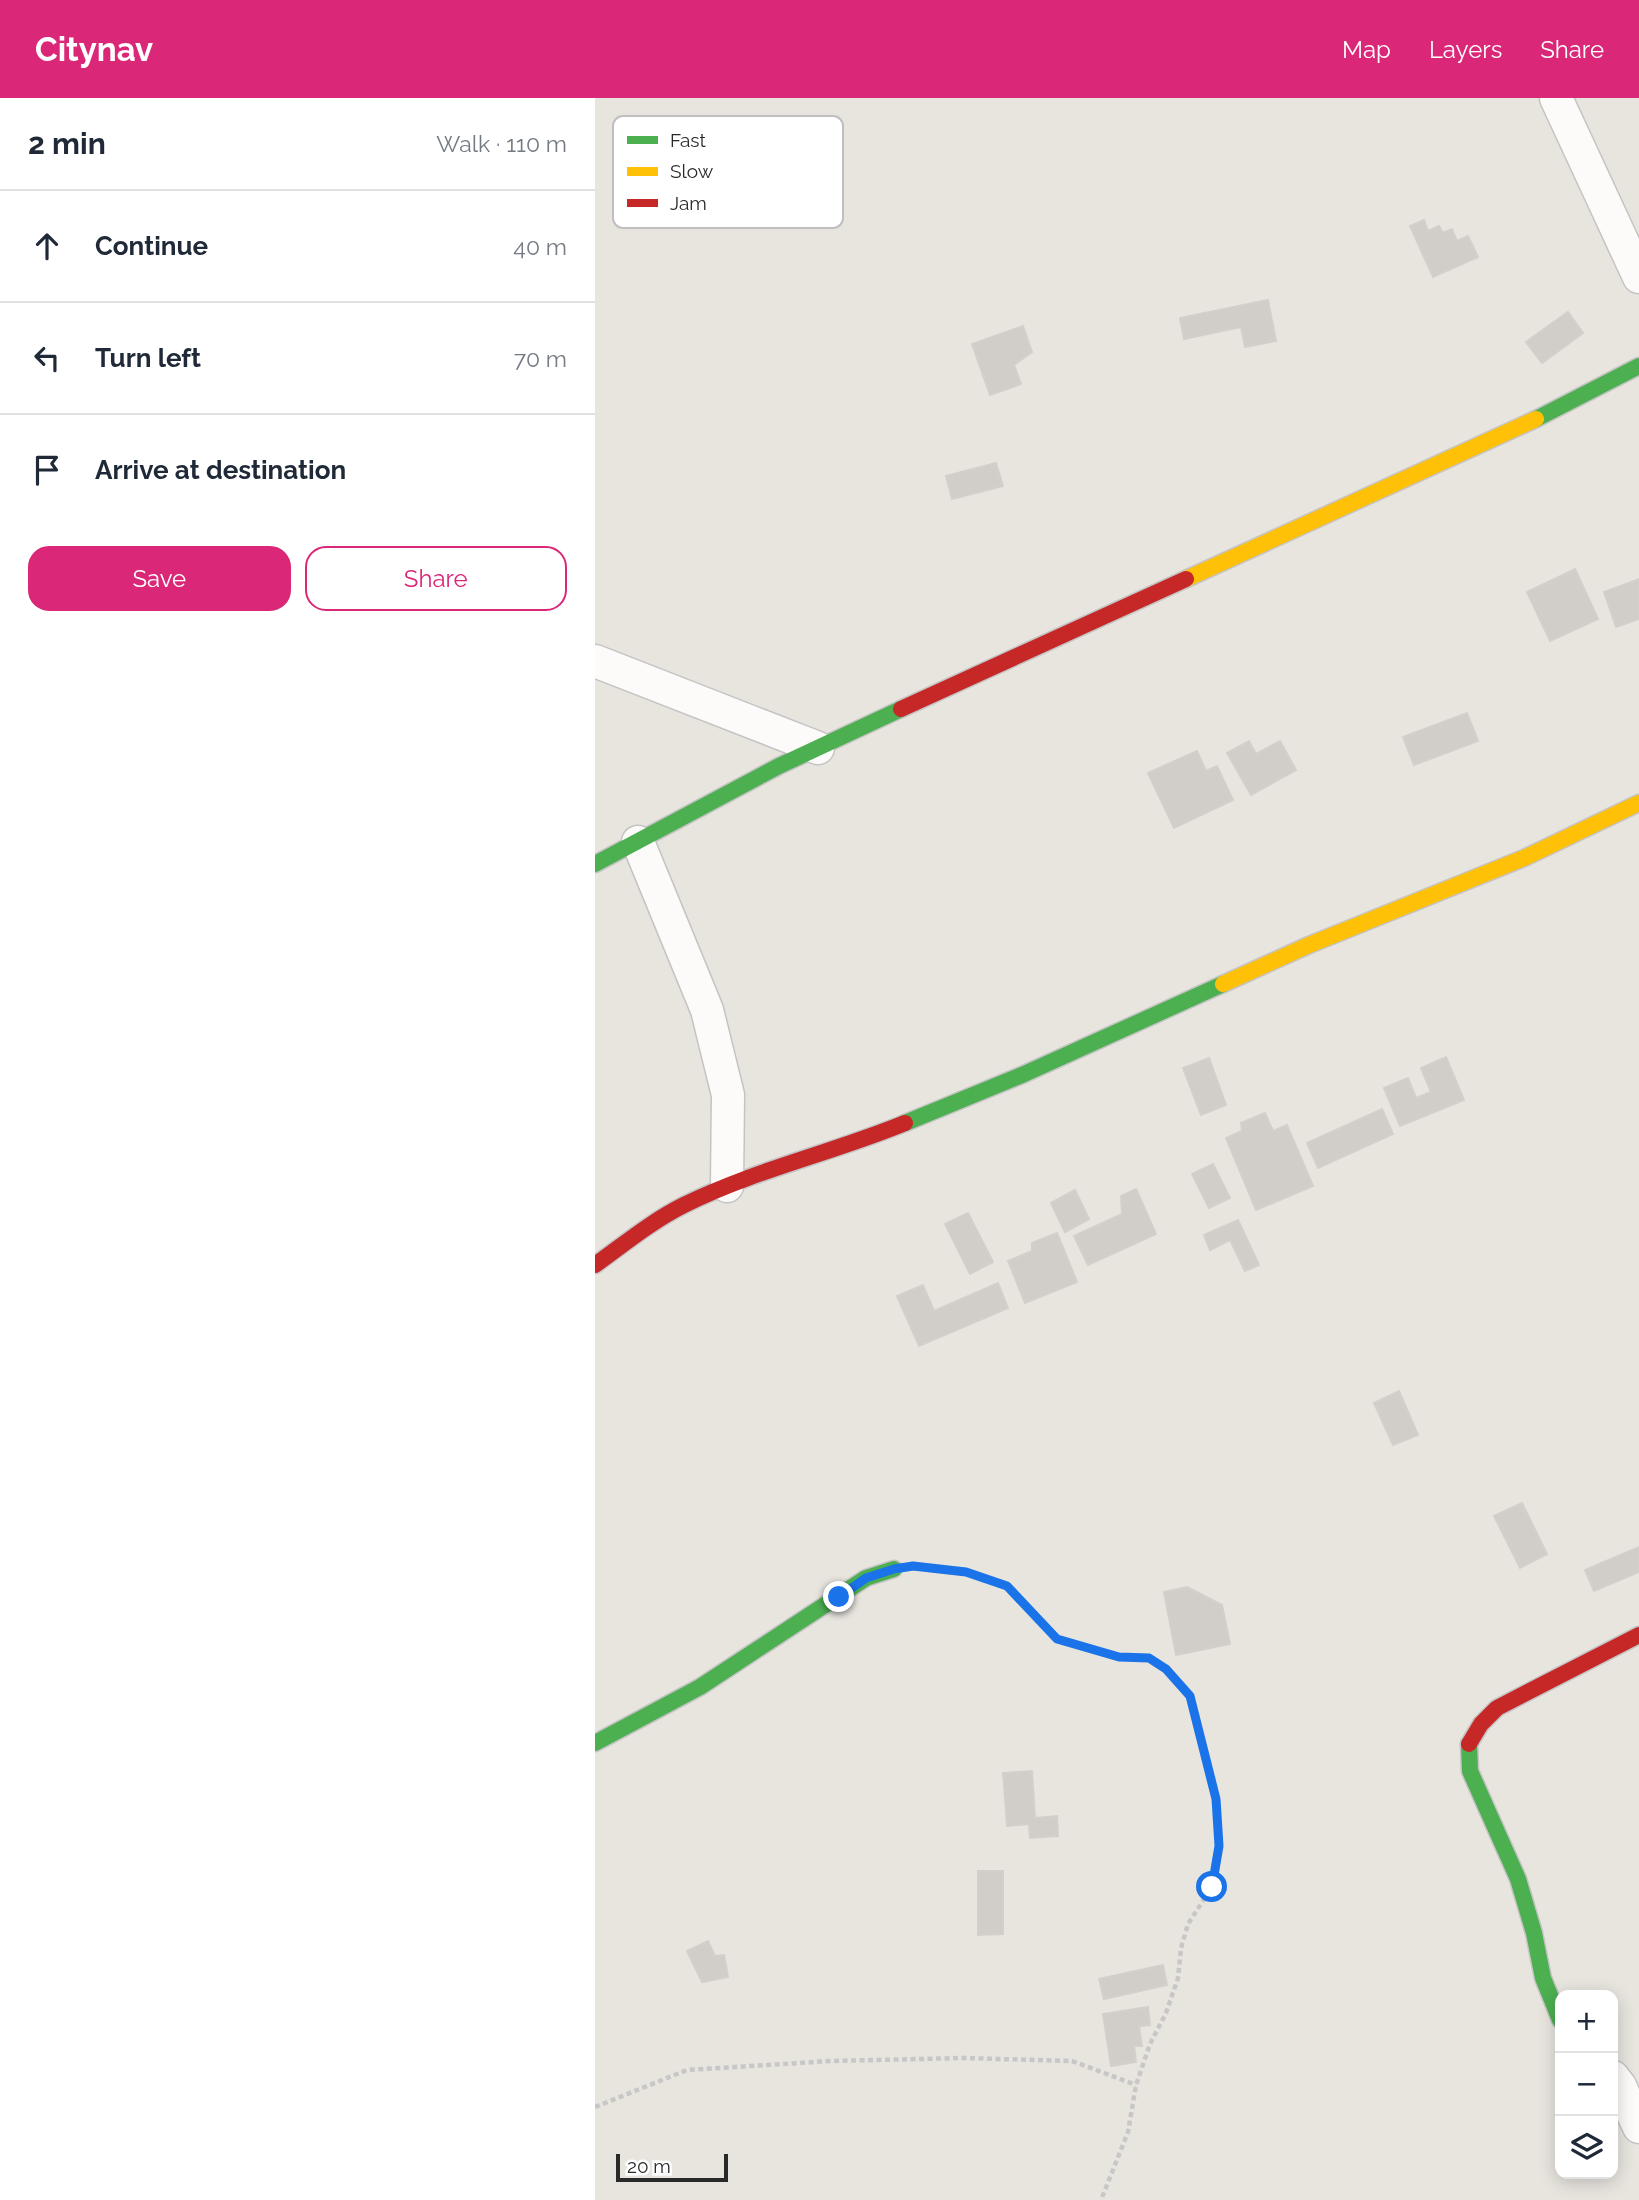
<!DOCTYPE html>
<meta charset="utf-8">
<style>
:root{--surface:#fff;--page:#f2f2f3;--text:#1f2937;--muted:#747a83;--line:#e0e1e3;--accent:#db2777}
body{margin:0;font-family:Raleway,sans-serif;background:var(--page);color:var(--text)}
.controls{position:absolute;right:21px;bottom:21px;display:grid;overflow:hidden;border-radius:14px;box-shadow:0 4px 18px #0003}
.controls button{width:63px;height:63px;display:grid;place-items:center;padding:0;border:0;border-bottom:2px solid var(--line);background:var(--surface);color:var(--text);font:35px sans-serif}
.scale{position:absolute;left:21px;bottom:18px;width:112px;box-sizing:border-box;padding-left:7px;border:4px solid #292929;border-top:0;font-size:19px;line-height:24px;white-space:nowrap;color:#292929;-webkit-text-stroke:5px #fff;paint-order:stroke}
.stop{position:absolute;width:21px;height:21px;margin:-16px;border:5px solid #1a73e8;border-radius:50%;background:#fff}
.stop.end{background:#1a73e8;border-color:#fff;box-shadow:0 2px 7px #0008}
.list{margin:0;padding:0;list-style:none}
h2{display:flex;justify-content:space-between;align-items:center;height:91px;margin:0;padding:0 28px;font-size:30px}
h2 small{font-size:23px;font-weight:400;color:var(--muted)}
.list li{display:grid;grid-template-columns:46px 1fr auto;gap:21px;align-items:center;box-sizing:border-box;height:112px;padding:0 28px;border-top:2px solid var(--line)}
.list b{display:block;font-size:26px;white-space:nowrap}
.list em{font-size:23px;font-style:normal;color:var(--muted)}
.actions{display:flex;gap:14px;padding:21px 28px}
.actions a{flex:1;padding:16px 0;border:2px solid var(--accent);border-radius:21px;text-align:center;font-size:24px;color:var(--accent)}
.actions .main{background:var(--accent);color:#fff}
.icon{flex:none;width:38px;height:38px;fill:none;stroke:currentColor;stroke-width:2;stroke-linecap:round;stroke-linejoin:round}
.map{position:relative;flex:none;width:1044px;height:2102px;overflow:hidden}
header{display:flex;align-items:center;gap:42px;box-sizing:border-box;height:98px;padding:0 35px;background:var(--accent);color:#fff}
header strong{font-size:33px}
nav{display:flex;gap:38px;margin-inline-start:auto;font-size:24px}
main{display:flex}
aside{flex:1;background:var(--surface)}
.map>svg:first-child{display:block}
.building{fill:#d1ceca;stroke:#d3d0cb;stroke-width:2}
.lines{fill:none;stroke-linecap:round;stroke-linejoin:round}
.street-casing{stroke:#c5c4c5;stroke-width:35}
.fast-casing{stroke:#c5c4c5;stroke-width:19}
.slow-casing{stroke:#c5c4c5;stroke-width:19}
.jam-casing{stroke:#c5c4c5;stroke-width:19}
.path{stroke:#c8c7c7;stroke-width:4.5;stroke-dasharray:5 3.5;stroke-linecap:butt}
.street{stroke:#fcfbfa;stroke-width:32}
.fast{stroke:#4caf50;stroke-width:16}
.slow{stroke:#ffc107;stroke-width:16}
.jam{stroke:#c62828;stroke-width:16}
.route{stroke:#1a73e8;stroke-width:9}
.key{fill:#fff;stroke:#bfbfbf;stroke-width:2}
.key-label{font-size:19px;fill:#292929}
</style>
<header>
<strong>Citynav</strong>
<nav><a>Map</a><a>Layers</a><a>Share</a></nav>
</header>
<main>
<aside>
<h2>2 min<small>Walk · 110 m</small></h2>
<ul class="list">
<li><svg class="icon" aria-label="ahead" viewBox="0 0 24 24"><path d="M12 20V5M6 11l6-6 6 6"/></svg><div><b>Continue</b></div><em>40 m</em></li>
<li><svg class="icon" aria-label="left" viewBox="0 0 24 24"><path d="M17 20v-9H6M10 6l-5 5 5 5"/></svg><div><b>Turn left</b></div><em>70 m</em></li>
<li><svg class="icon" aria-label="arrive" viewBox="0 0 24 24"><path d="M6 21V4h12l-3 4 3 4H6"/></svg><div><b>Arrive at destination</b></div></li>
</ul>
<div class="actions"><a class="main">Save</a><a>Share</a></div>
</aside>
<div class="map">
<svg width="1044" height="2102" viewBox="0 0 1044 2102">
<rect width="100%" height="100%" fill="#e8e5df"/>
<!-- building -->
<g class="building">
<polygon points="829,122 833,133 844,128 848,135 857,131 862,143 873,138 883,159 838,179 815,128"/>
<polygon points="673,202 681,243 650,249 646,229 589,241 585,220"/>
<polygon points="973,214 988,235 947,265 931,244"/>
<polygon points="428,228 437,254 419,267 426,286 395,297 377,246"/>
<polygon points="401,365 408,388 357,401 351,378"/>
<polygon points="980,471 1003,521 955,543 932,494"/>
<polygon points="1044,481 1044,521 1021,529 1009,494"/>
<polygon points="872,615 883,643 819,667 808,639"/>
<polygon points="654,643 661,656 685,643 701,672 656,697 632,655"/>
<polygon points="602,653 611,673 622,668 638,702 579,730 553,675"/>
<polygon points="851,959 869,1002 805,1028 789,990 813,980 821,1000 836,994 826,970"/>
<polygon points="614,960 631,1007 606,1017 588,970"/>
<polygon points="787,1011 798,1036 723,1070 712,1045"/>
<polygon points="670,1015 678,1033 692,1027 718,1088 661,1112 631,1040 647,1033 646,1025"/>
<polygon points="618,1066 635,1100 614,1110 597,1076"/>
<polygon points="541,1091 561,1136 493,1167 479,1138 527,1116 526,1098"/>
<polygon points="480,1092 494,1121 470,1134 456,1105"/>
<polygon points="373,1115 398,1164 375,1176 350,1126"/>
<polygon points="643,1122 664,1167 650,1173 635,1142 615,1152 609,1137"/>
<polygon points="462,1135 482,1184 430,1205 413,1163 437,1153 437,1145"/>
<polygon points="403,1185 413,1210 324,1248 302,1198 328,1187 339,1213"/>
<polygon points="804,1293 823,1337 798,1347 779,1305"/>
<polygon points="927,1405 952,1456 925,1470 899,1418"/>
<polygon points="1044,1449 1044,1474 999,1493 990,1472"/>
<polygon points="592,1489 627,1507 635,1546 581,1557 569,1494"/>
<polygon points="437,1673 440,1720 462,1718 463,1738 435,1740 434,1726 412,1728 408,1675"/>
<polygon points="383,1773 408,1773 408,1836 383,1837"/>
<polygon points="113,1843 120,1858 129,1857 133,1879 107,1884 92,1853"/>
<polygon points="568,1867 572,1887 509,1901 504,1881"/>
<polygon points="553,1909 555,1927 544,1928 547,1948 539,1948 541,1964 516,1968 508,1916"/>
</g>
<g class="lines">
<!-- street casing -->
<g class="street-casing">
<g id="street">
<polyline points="961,0 1044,179"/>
<polyline points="0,563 223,650"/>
<polyline points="43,744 112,912 133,997 132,1088"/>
<polyline points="1018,1979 1025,1988 1044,2029"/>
</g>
</g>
<!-- fast casing -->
<g class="fast-casing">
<g id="fast">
<polyline points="941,321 1044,268"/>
<polyline points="0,766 184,668 306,611"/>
<polyline points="310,1025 427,977 628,886"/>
<polyline points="0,1645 105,1589 271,1480 299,1471"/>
<polyline points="874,1646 875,1673 923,1781 939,1835 948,1880 965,1922"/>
</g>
</g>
<!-- slow casing -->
<g class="slow-casing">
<g id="slow">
<polyline points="591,481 941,321"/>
<polyline points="628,886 714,847 929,760 1044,705"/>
</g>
</g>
<!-- jam casing -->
<g class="jam-casing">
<g id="jam">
<polyline points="306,611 591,481"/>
<path d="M0,1167C29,1146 57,1123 89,1107C159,1072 237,1055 310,1025"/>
<polyline points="874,1646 886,1626 902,1610 1044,1537"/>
</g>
</g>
<!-- path -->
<g class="path">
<polyline points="336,1469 371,1474 412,1488 462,1541 524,1559 554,1560 571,1571 595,1598 607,1645 621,1701 624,1748 617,1789 593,1826 586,1850 583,1880 571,1915 555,1946 541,1987 533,2034 506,2102"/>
<polyline points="0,2009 92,1972 236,1963 368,1960 477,1963 541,1987"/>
</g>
<!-- street -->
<use href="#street" class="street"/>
<!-- fast -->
<use href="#fast" class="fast"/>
<!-- slow -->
<use href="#slow" class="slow"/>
<!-- jam -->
<use href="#jam" class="jam"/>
</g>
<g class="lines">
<!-- route -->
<polyline class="route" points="244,1499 271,1480 299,1471 318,1468 371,1474 412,1488 462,1541 524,1559 554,1560 571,1571 595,1598 621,1701 624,1748 617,1789"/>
</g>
<!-- legend -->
<rect x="18" y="18" width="230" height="112" rx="10" class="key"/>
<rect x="32" y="38" width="31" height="8" fill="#4caf50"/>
<rect x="32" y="69" width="31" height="9" fill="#ffc107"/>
<rect x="32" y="101" width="31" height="8" fill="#c62828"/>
<g class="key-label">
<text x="75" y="49">Fast</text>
<text x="75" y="80">Slow</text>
<text x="75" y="112">Jam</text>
</g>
</svg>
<div class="controls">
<button>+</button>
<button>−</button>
<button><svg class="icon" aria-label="layers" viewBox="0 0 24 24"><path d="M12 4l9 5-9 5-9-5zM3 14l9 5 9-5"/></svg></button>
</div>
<div class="scale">20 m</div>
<div class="stop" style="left:617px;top:1789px"></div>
<div class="stop end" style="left:244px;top:1499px"></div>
</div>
</main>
